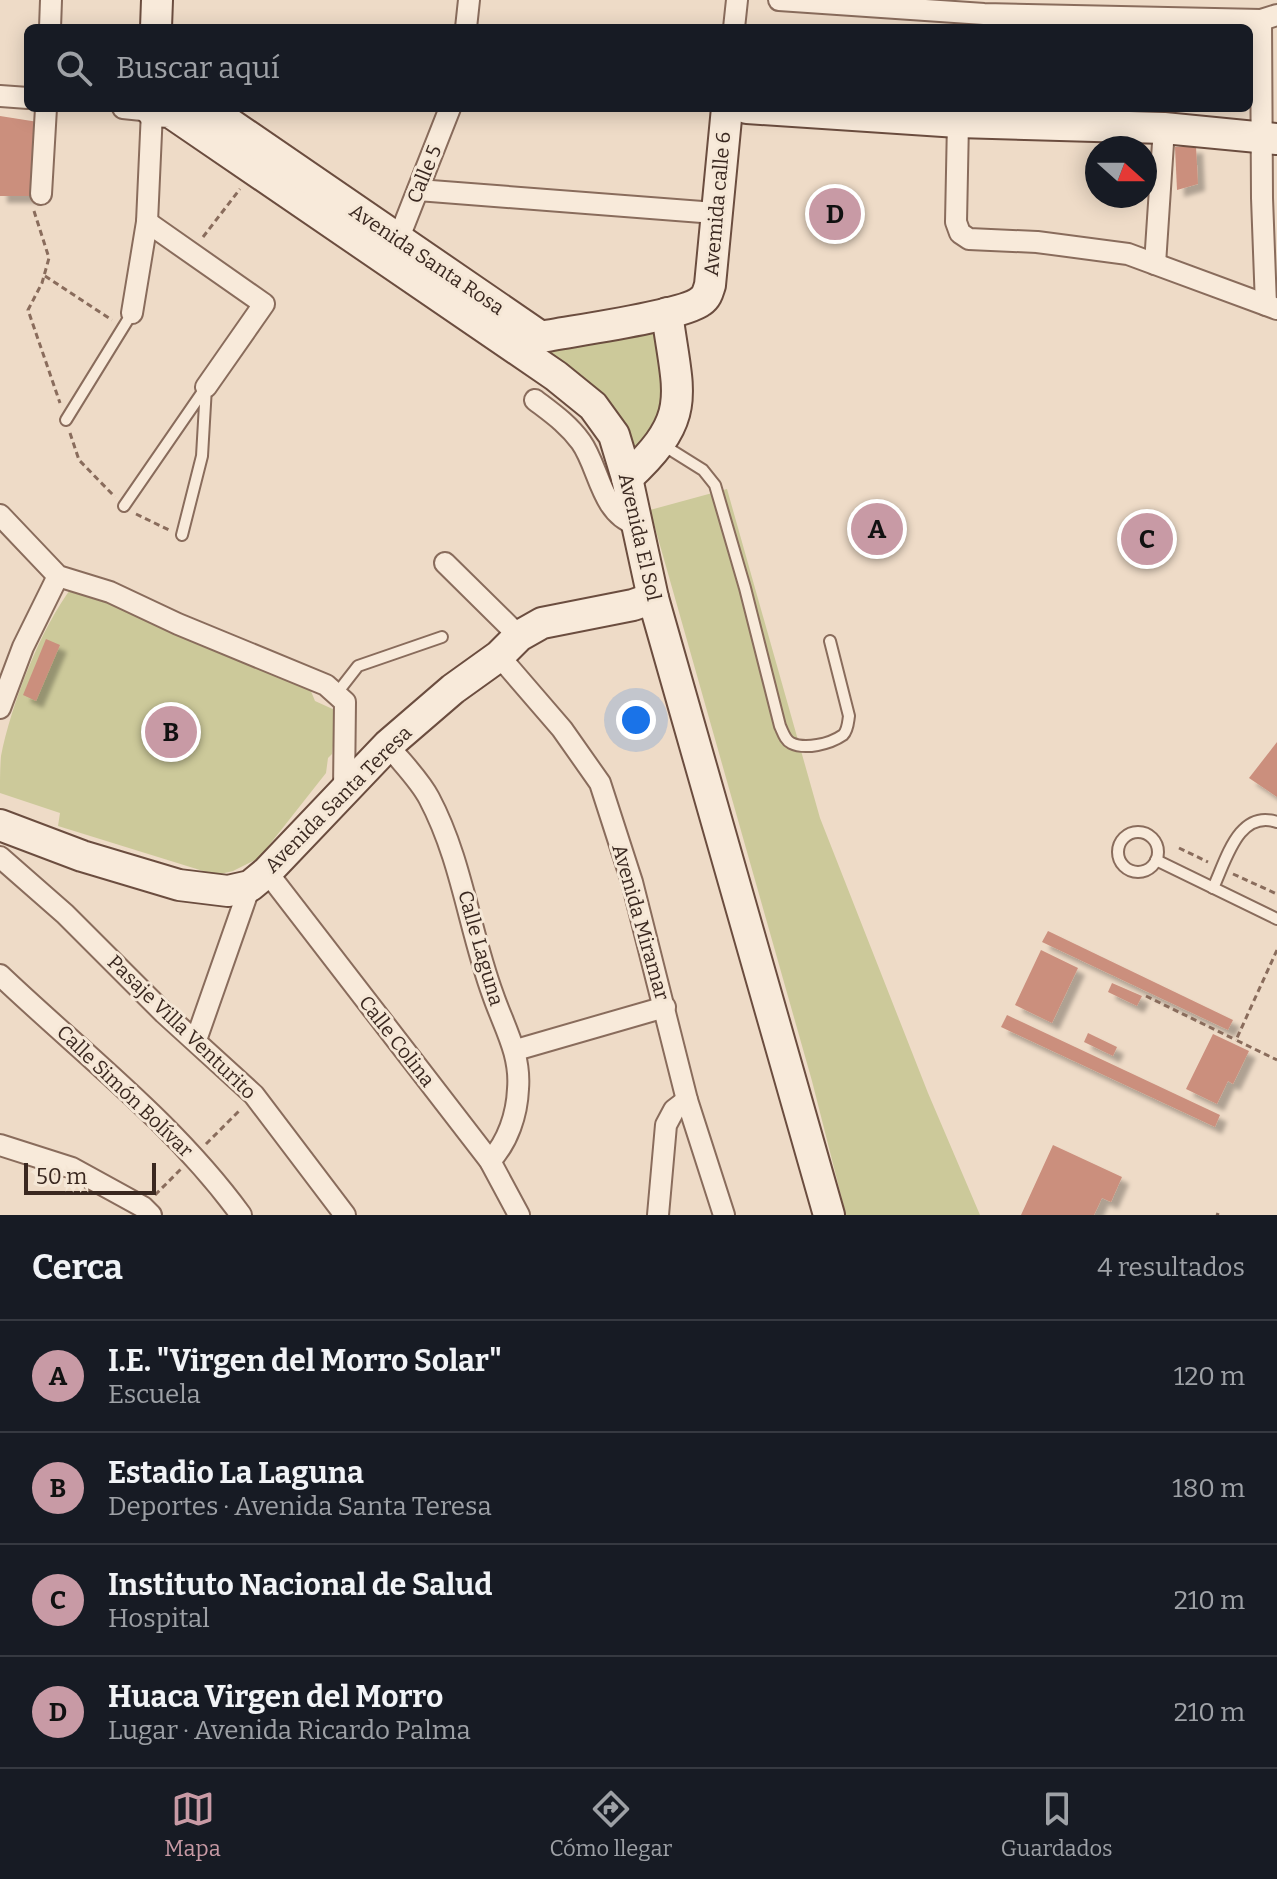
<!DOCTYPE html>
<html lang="es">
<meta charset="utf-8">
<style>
:root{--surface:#171b24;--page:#20242c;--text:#f1f3f6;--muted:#9ea1a6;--line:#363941;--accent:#c89aa5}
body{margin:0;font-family:Bitter,serif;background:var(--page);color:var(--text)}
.compass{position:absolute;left:1085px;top:136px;width:72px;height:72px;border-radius:50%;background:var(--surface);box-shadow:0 4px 20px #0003;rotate:111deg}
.scale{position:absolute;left:24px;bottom:20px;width:132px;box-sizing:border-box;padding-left:8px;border:4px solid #3a2820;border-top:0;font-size:22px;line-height:28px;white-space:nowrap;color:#3a2820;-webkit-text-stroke:6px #f5e7d6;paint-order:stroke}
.you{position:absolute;left:636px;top:720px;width:28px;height:28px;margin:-20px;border:6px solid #fff;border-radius:50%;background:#1a73e8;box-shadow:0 0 0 12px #1a73e833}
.badge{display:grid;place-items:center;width:52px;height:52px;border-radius:50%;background:var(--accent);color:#111;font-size:26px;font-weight:700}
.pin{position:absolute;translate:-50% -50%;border:4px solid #fff;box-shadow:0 2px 8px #0006}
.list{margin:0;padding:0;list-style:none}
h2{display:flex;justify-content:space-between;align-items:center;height:104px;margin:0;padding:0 32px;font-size:34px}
h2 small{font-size:26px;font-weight:400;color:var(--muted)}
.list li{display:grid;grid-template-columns:52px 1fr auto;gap:24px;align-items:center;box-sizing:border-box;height:112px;padding:0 32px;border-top:2px solid var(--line)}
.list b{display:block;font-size:30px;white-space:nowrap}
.list p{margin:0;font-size:26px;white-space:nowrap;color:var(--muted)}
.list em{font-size:26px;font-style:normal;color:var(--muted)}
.icon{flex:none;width:44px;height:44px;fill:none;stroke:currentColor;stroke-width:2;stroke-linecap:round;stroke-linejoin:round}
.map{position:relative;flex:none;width:1277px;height:1215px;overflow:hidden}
.search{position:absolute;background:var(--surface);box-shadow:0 4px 20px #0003;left:24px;right:24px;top:24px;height:88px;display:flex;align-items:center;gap:20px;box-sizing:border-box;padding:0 28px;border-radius:12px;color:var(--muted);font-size:30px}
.sheet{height:552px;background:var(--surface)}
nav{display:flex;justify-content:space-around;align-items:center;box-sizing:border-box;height:112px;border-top:2px solid var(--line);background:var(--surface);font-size:22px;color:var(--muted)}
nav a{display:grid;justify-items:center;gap:4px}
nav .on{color:var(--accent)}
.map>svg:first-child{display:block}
.green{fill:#ccc99a}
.building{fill:#cb8f7d;filter:url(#shadow)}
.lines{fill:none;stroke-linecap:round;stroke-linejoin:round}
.lane-casing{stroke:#896c5c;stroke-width:14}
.street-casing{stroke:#896c5c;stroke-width:24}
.secondary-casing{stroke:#6b4d3f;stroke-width:34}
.path{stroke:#896c5c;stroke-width:3;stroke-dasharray:6 4;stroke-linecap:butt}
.lane{stroke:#f8eada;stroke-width:10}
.street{stroke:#f8eada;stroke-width:20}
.secondary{stroke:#f8eada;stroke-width:30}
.labels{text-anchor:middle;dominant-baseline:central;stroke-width:6;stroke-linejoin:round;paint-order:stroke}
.street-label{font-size:20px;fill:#3a2820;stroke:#f5e7d6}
</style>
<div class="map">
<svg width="1277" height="1215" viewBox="0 0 1277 1215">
<defs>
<filter id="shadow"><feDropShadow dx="7" dy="7" stdDeviation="2" flood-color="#0004"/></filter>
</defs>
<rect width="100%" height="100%" fill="#eedbc7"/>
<!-- green -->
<g class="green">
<polygon points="659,327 666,413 632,460 547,352"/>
<polygon points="727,489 820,818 928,1093 980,1215 846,1215 812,1081 650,510"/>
<path d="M73,586L308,684L315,701L337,711L332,754L328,758L326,773L259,858L233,871L216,875L58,826L60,813L0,793C0,781 0,768 1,756C11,705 41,627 73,586Z"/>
</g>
<!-- building -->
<g class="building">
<polygon points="0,116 38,122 36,196 0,196"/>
<polygon points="1196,146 1198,184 1177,190 1175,147"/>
<polygon points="46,639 60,645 36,701 23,695"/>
<polygon points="1277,742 1277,797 1249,778"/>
<polygon points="1048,931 1233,1020 1228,1030 1042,942"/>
<polygon points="1041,950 1078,968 1052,1023 1015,1005"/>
<polygon points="1112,983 1142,996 1137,1006 1108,992"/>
<polygon points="1007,1015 1220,1115 1215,1127 1001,1027"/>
<polygon points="1088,1033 1117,1047 1113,1056 1084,1042"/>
<polygon points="1213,1034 1249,1051 1233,1084 1228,1081 1217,1104 1186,1089"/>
<polygon points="1053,1145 1122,1177 1111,1202 1102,1198 1094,1215 1021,1215"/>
</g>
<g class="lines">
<!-- lane casing -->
<g class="lane-casing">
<g id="lane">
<polyline points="66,420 132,313"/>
<path d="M663,445L703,470L715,485L745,588L780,726C783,732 785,740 791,743C805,750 830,744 843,735C848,730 848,722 849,716L830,641"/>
<polyline points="124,506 206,387 202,456 182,535"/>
<polyline points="337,693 358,666 442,637"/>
<circle cx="1138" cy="852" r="20"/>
<polyline points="1156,860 1277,919"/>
<path d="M1213,888C1226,861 1238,809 1277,822"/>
</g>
</g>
<!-- street casing -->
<g class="street-casing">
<g id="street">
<polyline points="779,0 984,14 1261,20 1277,15"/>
<polyline points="1261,20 1262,198 1266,305"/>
<polyline points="50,28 51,0"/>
<polyline points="466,28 469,0"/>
<polyline points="734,28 737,0"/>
<polyline points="0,96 28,98"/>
<polyline points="123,108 152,111 147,222 132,313"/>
<polyline points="958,122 956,222 960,233 969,239 1037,242 1128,254 1277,309"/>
<polyline points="418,190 715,213"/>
<polyline points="41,194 46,108"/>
<polyline points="147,222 264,304 206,387"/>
<polyline points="398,240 450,108"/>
<polyline points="1155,264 1164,128"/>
<path d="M535,400C552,413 568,424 581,442C599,467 601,513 635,524"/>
<polyline points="0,515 58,576 110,592 178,624 326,685 345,702 344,789"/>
<polyline points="445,563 519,636"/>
<polyline points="499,656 562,729 600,783 632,882 687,1100 724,1215"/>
<polyline points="0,708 23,647 58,576"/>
<path d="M388,745C401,762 419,779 429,798C462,860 469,930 493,995C504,1027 521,1054 518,1089C517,1114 508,1142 490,1161"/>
<polyline points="0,857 65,914 164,1013 254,1095 345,1215"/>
<polyline points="267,872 490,1161 519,1215"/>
<path d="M0,975C82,1053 174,1123 241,1215"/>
<polyline points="196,1040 250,886"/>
<polyline points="516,1050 665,1007"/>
<polyline points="0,1145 72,1168 143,1207 151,1215"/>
<polyline points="658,1215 666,1125 674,1110 687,1100"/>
</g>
</g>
<!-- secondary casing -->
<g class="secondary-casing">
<g id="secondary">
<polyline points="156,28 157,0"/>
<polyline points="153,108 152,111 170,112 556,376 593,406 614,435 627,478 653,598 829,1215"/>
<path d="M207,108L541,337C571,331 683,316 701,301C707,297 708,291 710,285L727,108"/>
<polyline points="747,108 958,122 1164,128 1277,139"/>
<path d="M627,478C694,416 678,396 667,313"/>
<polyline points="0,825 82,856 179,885 228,891 250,886 267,872 388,745 453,689 499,656 519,636 542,623 633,605 653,598"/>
</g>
</g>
<!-- path -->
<g class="path">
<polyline points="34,211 49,258 42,283 28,310 60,403"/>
<polyline points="203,237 240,189"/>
<polyline points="45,276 112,320"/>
<polyline points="70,433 79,460 115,497"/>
<polyline points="136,514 169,530"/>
<polyline points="1179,848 1208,862"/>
<polyline points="1233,874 1277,894"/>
<polyline points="1277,950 1236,1040 1277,1060"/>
<polyline points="1146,996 1236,1040"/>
<polyline points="206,1144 240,1110"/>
<polyline points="155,1195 181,1169"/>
<polyline points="1216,1214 1219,1215"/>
</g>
<!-- lane -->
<use href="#lane" class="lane"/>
<!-- street -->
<use href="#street" class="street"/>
<!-- secondary -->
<use href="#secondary" class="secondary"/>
</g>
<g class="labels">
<!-- street labels -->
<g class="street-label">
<text transform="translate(424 174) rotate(-68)">Calle 5</text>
<text transform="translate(717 204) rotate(-85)">Avemida calle 6</text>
<text transform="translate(427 259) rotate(34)">Avenida Santa Rosa</text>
<text transform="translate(640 537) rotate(77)">Avenida El Sol</text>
<text transform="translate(338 799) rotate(-45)">Avenida Santa Teresa</text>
<text transform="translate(641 922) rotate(74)">Avenida Miramar</text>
<text transform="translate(481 948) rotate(74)">Calle Laguna</text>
<text transform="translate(182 1027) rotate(44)">Pasaje Villa Venturito</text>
<text transform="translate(397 1041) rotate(52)">Calle Colina</text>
<text transform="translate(125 1091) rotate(44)">Calle Simón Bolívar</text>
</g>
</g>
</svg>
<svg class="compass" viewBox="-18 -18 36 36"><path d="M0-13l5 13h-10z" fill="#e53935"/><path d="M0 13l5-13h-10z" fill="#9ea1a6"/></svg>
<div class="scale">50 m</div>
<div class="you"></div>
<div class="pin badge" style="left:877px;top:529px">A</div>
<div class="pin badge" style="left:171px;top:732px">B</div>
<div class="pin badge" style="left:1147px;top:539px">C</div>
<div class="pin badge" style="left:835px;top:214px">D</div>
<div class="search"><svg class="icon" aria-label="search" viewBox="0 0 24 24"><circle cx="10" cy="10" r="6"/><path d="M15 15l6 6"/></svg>Buscar aquí</div>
</div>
<section class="sheet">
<h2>Cerca<small>4 resultados</small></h2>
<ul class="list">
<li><span class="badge">A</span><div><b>I.E. &quot;Virgen del Morro Solar&quot;</b><p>Escuela</p></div><em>120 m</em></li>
<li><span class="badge">B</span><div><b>Estadio La Laguna</b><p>Deportes · Avenida Santa Teresa</p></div><em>180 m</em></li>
<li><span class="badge">C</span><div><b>Instituto Nacional de Salud</b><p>Hospital</p></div><em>210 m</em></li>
<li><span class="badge">D</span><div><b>Huaca Virgen del Morro</b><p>Lugar · Avenida Ricardo Palma</p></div><em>210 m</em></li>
</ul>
</section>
<nav>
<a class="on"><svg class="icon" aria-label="map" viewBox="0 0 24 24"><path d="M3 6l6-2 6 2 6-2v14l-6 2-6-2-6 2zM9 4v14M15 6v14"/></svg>Mapa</a>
<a><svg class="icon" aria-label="directions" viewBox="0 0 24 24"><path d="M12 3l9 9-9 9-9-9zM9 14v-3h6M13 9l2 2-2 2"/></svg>Cómo llegar</a>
<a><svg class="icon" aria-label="saved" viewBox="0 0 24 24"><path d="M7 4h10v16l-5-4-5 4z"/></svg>Guardados</a>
</nav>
